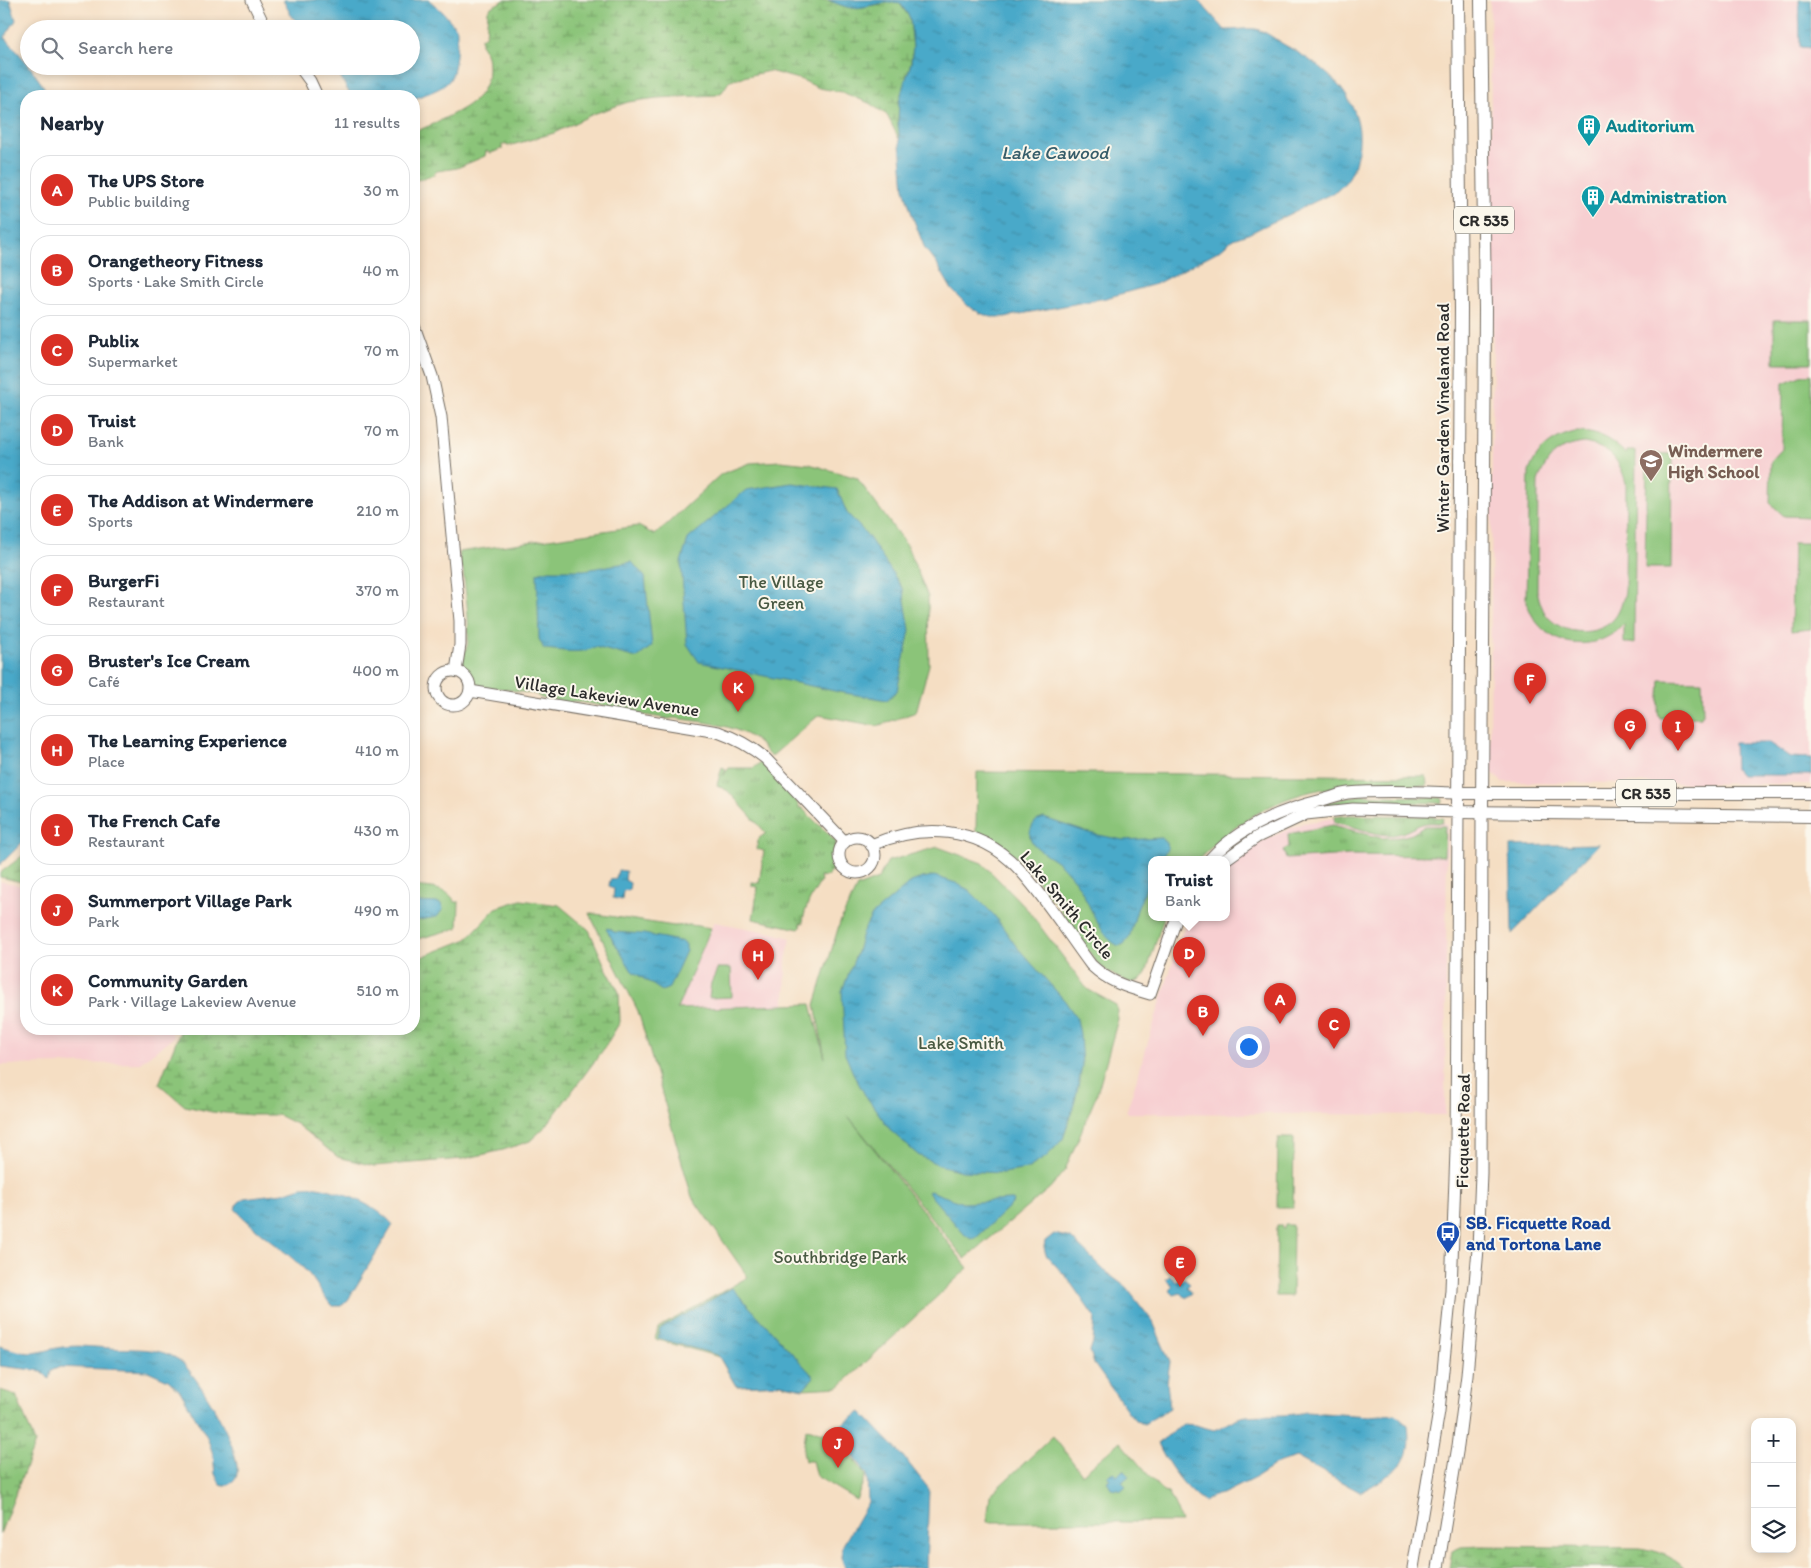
<!DOCTYPE html>
<meta charset="utf-8">
<style>
:root{--surface:#fff;--page:#f6f6f7;--text:#1f2937;--muted:#747a83;--line:#e0e1e3;--accent:#d93025}
body{margin:0;font-family:Itim,sans-serif;background:var(--page);color:var(--text)}
.controls{position:absolute;right:15px;bottom:15px;display:grid;overflow:hidden;border-radius:10px;box-shadow:0 2px 8px #0003}
.controls button{width:45px;height:45px;display:grid;place-items:center;padding:0;border:0;border-bottom:1px solid var(--line);background:var(--surface);color:var(--text);font:25px sans-serif}
.you{position:absolute;left:1248px;top:1046px;width:18px;height:18px;margin:-12px;border:4px solid #fff;border-radius:50%;background:#1a73e8;box-shadow:0 0 0 8px #1a73e833}
.badge{display:grid;place-items:center;width:32px;height:32px;border-radius:50%;background:var(--accent);color:#fff;font-size:16px;font-weight:700}
.pin{position:absolute;translate:-50% -41px;filter:drop-shadow(0 1px 2px #0008)}
.pin::after{content:'';position:absolute;top:26px;width:18px;height:15px;background:inherit;clip-path:polygon(0 0,100% 0,50% 100%)}
.popup{position:absolute;left:1148px;top:856px;width:82px;height:65px;box-sizing:border-box;display:grid;place-content:center;border-radius:10px;background:var(--surface);filter:drop-shadow(0 1px 4px #0005);font-size:16px;white-space:nowrap;color:var(--muted)}
.popup b{font-size:19px;color:var(--text)}
.popup::after{content:'';position:absolute;left:50%;top:100%;margin-left:-10px;border:10px solid transparent;border-top-color:var(--surface)}
.list{margin:0;padding:0;list-style:none}
h2{display:flex;justify-content:space-between;align-items:center;height:65px;margin:0;padding:0 20px;font-size:21px}
h2 small{font-size:16px;font-weight:400;color:var(--muted)}
.list li{display:grid;grid-template-columns:32px 1fr auto;gap:15px;align-items:center;box-sizing:border-box;height:70px;margin:0 10px 10px;padding:0 10px;border:1px solid var(--line);border-radius:20px}
.list b{display:block;font-size:19px;white-space:nowrap}
.list p{margin:0;font-size:16px;white-space:nowrap;color:var(--muted)}
.list em{font-size:16px;font-style:normal;color:var(--muted)}
.icon{flex:none;width:28px;height:28px;fill:none;stroke:currentColor;stroke-width:2;stroke-linecap:round;stroke-linejoin:round}
.map{position:relative;flex:none;width:1811px;height:1568px;overflow:hidden}
.search{position:absolute;background:var(--surface);box-shadow:0 2px 8px #0003;left:20px;top:20px;width:400px;height:55px;display:flex;align-items:center;gap:12px;box-sizing:border-box;padding:0 18px;border-radius:28px;color:var(--muted);font-size:19px}
.panel{position:absolute;background:var(--surface);box-shadow:0 2px 8px #0003;left:20px;top:90px;width:400px;height:945px;border-radius:20px}
.map>svg:first-child{display:block}
.built{fill:#f7cfd1}
.grass{fill:url(#grass-tufts);stroke:#5b7852}
.wetland{fill:url(#wetland-marsh);stroke:#5b7852}
.green{fill:#8bc479;stroke:#5b7852;fill-rule:evenodd}
.water{fill:url(#water-ripples);stroke:#3a6a7a}
.lines{fill:none;stroke-linecap:round;stroke-linejoin:round}
.secondary-casing{stroke:#726a60;stroke-width:13}
.primary-casing{stroke:#726a60;stroke-width:14}
.secondary{stroke:#fff;stroke-width:11}
.primary{stroke:#fff;stroke-width:12}
.labels{text-anchor:middle;dominant-baseline:central;stroke-width:4;stroke-linejoin:round;paint-order:stroke}
.shield{fill:#fbf7ec;stroke:#696865;stroke-width:1}
.shield-label{font-size:16px;font-weight:bold;fill:#2b2b2b}
.culture-label{font-size:18px;font-weight:bold;fill:#0d838f;stroke:#fbf7ec;text-anchor:start}
.street-label{font-size:18px;fill:#2b2b2b;stroke:#fbf7ec}
.education-label{font-size:18px;font-weight:bold;fill:#785e54;stroke:#fbf7ec;text-anchor:start}
.park-label{font-size:18px;fill:#485942;stroke:#fbf7ec}
.transit-label{font-size:18px;font-weight:bold;fill:#164399;stroke:#fbf7ec;text-anchor:start}
.water-label{font-size:19px;font-style:italic;fill:#375d6a;stroke:#fbf7ec}
</style>
<div class="map">
<svg width="1811" height="1568" viewBox="0 0 1811 1568">
<defs>
<pattern id="grass-tufts" width="24" height="20" patternUnits="userSpaceOnUse" patternTransform="scale(1.25)"><rect width="24" height="20" fill="#8bc479"/><path d="M3 7l-1-3M5 7V3M7 7l1-3M15 17l-1-3M17 17v-4M19 17l1-3" fill="none" stroke="#729f63"/></pattern>
<pattern id="wetland-marsh" width="20" height="14" patternUnits="userSpaceOnUse" patternTransform="scale(1.25)"><rect width="20" height="14" fill="#8bc479"/><path d="M1 5h8M5 5V1M11 12h8M15 12V8" fill="none" stroke="#729f63"/></pattern>
<pattern id="water-ripples" width="26" height="14" patternUnits="userSpaceOnUse" patternTransform="scale(1.25)"><rect width="26" height="14" fill="#4aa9c9"/><path d="M2 4q2-2 4 0t4 0M15 11q2-2 4 0t4 0" fill="none" stroke="#3e8aa3"/></pattern>
</defs>
<rect width="100%" height="100%" fill="#fbf7ec"/>
<filter id="ink" filterUnits="userSpaceOnUse"><feTurbulence type="fractalNoise" baseFrequency=".02" numOctaves="2"/><feDisplacementMap in="SourceGraphic" scale="10" xChannelSelector="R" yChannelSelector="G"/><feConvolveMatrix kernelMatrix="1 2 1 2 8 2 1 2 1" color-interpolation-filters="sRGB"/></filter>
<filter id="wash" filterUnits="userSpaceOnUse"><feTurbulence type="fractalNoise" baseFrequency=".0096" numOctaves="4" result="noise"/><feDisplacementMap in="SourceGraphic" scale="20" xChannelSelector="R" yChannelSelector="G"/><feGaussianBlur stdDeviation="1.12" result="paint"/><feColorMatrix in="noise" values="0 0 0 0 0 0 0 0 0 0 0 0 0 0 0 0 0 1.4 0 .05"/><feComposite in="paint" operator="in"/></filter>
<g filter="url(#wash)">
<rect width="100%" height="100%" fill="#f5dec3"/>
<!-- built -->
<g class="built">
<polygon points="1490,0 1811,0 1811,784 1502,782 1490,770 1493,309"/>
<polygon points="1348,816 1428,817 1447,825 1445,1115 1126,1113 1182,933 1191,917 1226,917 1227,867 1255,844 1303,823"/>
<polygon points="0,881 26,887 26,1029 169,1029 174,1037 140,1063 0,1065"/>
<polygon points="714,922 773,933 791,938 786,960 785,1005 676,1009"/>
</g>
<!-- grass -->
<g class="grass">
<path d="M762,762L799,805V808H802C812,818 821,828 832,836L830,838L834,839L836,842L835,867L832,871H829L830,873L827,876L820,877L821,881C813,894 804,907 803,923H800V925L802,926L799,929L753,919L758,887L752,886V882L759,883L764,851L757,849L758,839L766,833L728,791L717,785L722,767L726,769L723,776L729,768H753Z"/>
<polygon points="1360,795 1442,798 1443,800 1441,803 1354,802 1327,805 1285,817 1267,824 1287,812"/>
<path d="M1349,815L1425,816L1443,818L1442,823C1435,823 1428,822 1422,824C1411,828 1406,833 1393,835C1373,836 1355,825 1335,823L1334,817Z"/>
<polygon points="1333,825 1381,838 1401,837 1412,834 1425,826 1445,826 1444,856 1350,855 1286,859 1283,850 1289,847 1288,834"/>
</g>
<!-- wetland -->
<g class="wetland">
<path d="M505,0H828C836,3 844,7 852,8C868,8 884,0 900,4L910,18L913,47L911,63L899,101L898,122L899,139L887,115L869,103L842,92L819,88L802,80L769,71L730,80L722,92L716,95L657,98L628,102L593,114L554,133L508,146L506,144L502,145V149L491,153L486,151L485,156L457,168L437,171L433,175L414,181V132C425,128 435,123 445,118C467,107 488,96 488,69C488,58 487,52 481,44V38L486,35L488,11L491,7Z"/>
<polygon points="26,853 26,883 0,877 0,873"/>
<polygon points="521,900 559,905 589,930 604,964 619,992 620,1022 603,1050 546,1126 530,1141 503,1150 463,1159 374,1166 338,1157 296,1124 278,1115 253,1115 212,1112 185,1106 159,1084 181,1029 414,1029 414,960 467,939 496,908"/>
<polygon points="0,1390 16,1395 35,1443 0,1534"/>
<path d="M1482,1546L1639,1548C1659,1551 1670,1555 1684,1568H1449L1452,1551L1461,1547Z"/>
</g>
<!-- green -->
<g class="green">
<rect x="1774" y="320" width="37" height="43"/>
<polygon points="1811,374 1811,517 1784,516 1770,503 1771,461 1782,449 1783,383 1800,376"/>
<path d="M1575,432C1599,432 1609,438 1626,454L1627,451H1636L1634,643H1624V624C1592,659 1535,645 1526,598L1529,472C1536,450 1553,437 1575,432ZM1584,443C1609,448 1619,458 1626,483L1625,592C1622,603 1620,613 1612,621C1596,636 1566,635 1550,619C1542,612 1540,601 1537,591L1538,481C1548,456 1556,447 1584,443Z"/>
<polygon points="1647,453 1672,454 1671,568 1645,568"/>
<path d="M780,461L809,464L857,478L907,546L928,597L929,665L916,712L877,726L819,715L772,756H770C766,753 764,748 760,744C738,724 702,722 674,718L669,719L626,712L621,709L575,701L569,703L541,698L535,694L497,688L487,689L476,685L471,676L463,667C461,657 467,651 468,641C470,617 465,592 463,569L460,565L459,552L638,526L655,535L721,474L750,463Z"/>
<polygon points="1793,543 1811,543 1811,629 1791,631"/>
<polygon points="1660,680 1702,681 1703,713 1701,717 1660,718 1658,712"/>
<path d="M977,772L1426,776L1427,786C1399,786 1370,785 1342,787C1286,790 1238,820 1199,859H1152V917H1164L1146,973L1141,980L1132,983L1120,979L1098,965L1061,911L1023,863L1000,844L976,832Z"/>
<polygon points="938,847 982,863 1027,909 1087,989 1116,1005 1118,1019 1097,1094 1065,1170 1050,1188 965,1259 848,1116 968,1268 839,1387 803,1389 781,1384 736,1386 719,1357 655,1339 658,1328 748,1277 692,1197 638,1011 589,913 674,926 691,925 711,928 677,1009 811,1004 825,1058 815,1005 840,922 857,887 878,879 888,861"/>
<path d="M414,886C428,888 448,887 455,902H459L458,928L414,940Z"/>
<polygon points="718,968 731,968 732,997 709,998 711,983"/>
<polygon points="1278,1138 1294,1138 1293,1208 1277,1208"/>
<polygon points="1277,1225 1282,1225 1283,1229 1284,1229 1285,1225 1293,1225 1292,1296 1276,1296"/>
<polygon points="806,1429 825,1433 841,1443 866,1475 856,1500 816,1476 812,1461 805,1461 803,1452"/>
<polygon points="1053,1436 1082,1474 1120,1442 1163,1492 1168,1493 1174,1503 1181,1522 987,1522 990,1495"/>
</g>
<!-- water -->
<g class="water">
<polygon points="0,0 10,0 16,20 5,37 28,64 50,96 26,96 26,839 0,865"/>
<path d="M283,0H429L443,12L457,29C457,41 457,75 447,83C438,91 425,94 414,99V96H351L334,66H411V29H304L292,17Z"/>
<path d="M828,0H1198L1225,30C1235,30 1247,28 1256,29C1265,31 1275,39 1283,44C1324,66 1367,99 1358,151C1354,170 1351,178 1337,191L1248,234L1233,239L1220,250L1156,284L1106,298L1005,317H990L980,313L968,306L952,290L937,264L925,249L913,218L904,189L898,122L899,101L911,63L913,47L910,18L900,3C884,0 868,8 852,8C844,7 836,3 828,0Z"/>
<polygon points="1799,0 1811,0 1811,48 1800,47"/>
<polygon points="792,483 837,489 847,513 868,536 903,589 910,630 897,691 887,700 839,692 699,662 687,644 681,562 688,539 746,490"/>
<path d="M632,562L645,577L652,646L637,658L595,647C581,655 559,650 544,649L539,639L537,573L549,570H585Z"/>
<polygon points="1734,743 1769,743 1790,757 1811,758 1811,775 1740,775 1735,769"/>
<path d="M1044,818L1089,833L1123,840L1161,838L1167,843L1168,847L1161,859H1152L1151,876L1137,910L1129,938L1124,944L1119,946C1101,939 1089,903 1079,886C1073,878 1066,870 1059,863C1049,854 1022,845 1032,827C1034,821 1038,820 1044,818Z"/>
<polygon points="1599,844 1512,934 1510,846"/>
<polygon points="618,870 626,871 625,880 630,883 629,890 623,891 622,900 613,898 614,889 609,886 610,880 616,879"/>
<polygon points="934,876 956,883 969,890 994,915 1016,946 1065,1001 1077,1019 1080,1034 1082,1066 1075,1101 1063,1139 1046,1157 1027,1169 1003,1173 962,1171 939,1165 918,1155 892,1132 865,1095 853,1073 845,1054 842,991 857,952 862,933 872,915 911,882 922,878"/>
<polygon points="414,902 439,903 442,905 443,909 437,917 414,921"/>
<polygon points="608,928 614,932 644,934 684,942 686,945 686,951 669,988 662,991 632,971 606,929"/>
<path d="M302,1187C307,1187 312,1186 317,1187C339,1190 380,1207 393,1225L348,1300L341,1306H333C321,1296 317,1281 305,1270C283,1248 256,1232 235,1209L237,1204L244,1198L283,1193Z"/>
<polygon points="930,1191 963,1203 1009,1200 1013,1200 1014,1202 976,1238 971,1239 965,1235 930,1195 928,1192"/>
<polygon points="1054,1234 1071,1238 1107,1273 1126,1287 1153,1322 1170,1362 1167,1383 1170,1408 1144,1424 1136,1421 1129,1413 1094,1364 1090,1351 1093,1342 1095,1318 1068,1279 1046,1255 1044,1247 1045,1241"/>
<polygon points="1170,1275 1177,1281 1179,1280 1181,1282 1184,1279 1190,1284 1187,1287 1192,1293 1186,1298 1181,1293 1174,1295 1169,1290 1173,1286 1166,1279"/>
<polygon points="732,1288 814,1377 803,1389 781,1384 736,1386 718,1355 658,1338 660,1329"/>
<path d="M0,1346C11,1349 22,1353 33,1353C43,1352 54,1348 63,1347C78,1345 94,1347 109,1348C132,1350 158,1346 179,1360C197,1373 253,1466 233,1482C229,1485 224,1486 220,1484L215,1474L213,1454L207,1437L180,1391L168,1380L148,1371L60,1367L51,1371L49,1379L42,1371L0,1366Z"/>
<polygon points="861,1412 902,1455 929,1489 926,1568 845,1568 841,1557 843,1545 868,1502 867,1474 834,1430"/>
<path d="M1306,1412L1369,1416L1396,1414L1408,1425C1409,1435 1410,1446 1406,1456C1400,1469 1374,1486 1360,1492L1296,1457L1278,1463L1255,1478L1225,1493L1213,1496L1204,1502C1186,1490 1166,1463 1158,1443L1183,1424L1195,1425L1214,1430C1226,1426 1234,1417 1247,1416C1267,1414 1286,1417 1306,1412Z"/>
<polygon points="1123,1470 1129,1476 1122,1482 1126,1486 1120,1491 1118,1488 1116,1490 1111,1488 1107,1481 1110,1479 1107,1476 1113,1472 1117,1476"/>
</g>
</g>
<g filter="url(#ink)">
<g class="lines">
<!-- secondary casing -->
<g class="secondary-casing">
<g id="secondary">
<polyline points="252,0 266,29"/>
<polyline points="299,66 310,81 317,96"/>
<polyline points="414,326 432,376 441,417 460,621 460,645 456,671"/>
<circle cx="453" cy="688" r="17"/>
<path d="M470,691L718,732C735,738 750,746 765,758L845,842"/>
<circle cx="857" cy="855" r="18"/>
<path d="M871,845C921,824 977,825 1017,867C1044,895 1067,933 1091,965C1109,982 1126,987 1150,994L1177,917"/>
<path d="M1210,859C1239,827 1281,810 1322,800C1331,798 1339,794 1348,793C1385,790 1422,792 1458,793"/>
<polyline points="1226,859 1257,837 1306,814 1353,809 1458,812 1456,1150 1451,1290 1439,1411 1413,1568"/>
<polyline points="1438,1568 1458,1446 1467,1375 1478,1249 1481,1173 1482,812"/>
</g>
</g>
<!-- primary casing -->
<g class="primary-casing">
<g id="primary">
<polyline points="1458,0 1461,309 1458,812 1811,816"/>
<polyline points="1481,0 1485,309 1482,812"/>
<polyline points="1458,793 1811,793"/>
</g>
</g>
<!-- secondary -->
<use href="#secondary" class="secondary"/>
<!-- primary -->
<use href="#primary" class="primary"/>
</g>
</g>
<!-- icons -->
<defs>
<g id="building-pin" transform="scale(1.25)"><path d="M0 17L-7.5 6A9.5 9.5 0 1 1 7.5 6Z" fill="#0f9aa8" stroke="#fbf7ec"/><path d="M-4-6H4V6H1V3H-1V6H-4ZM-2.5-4.3h1.7v1.8h-1.7ZM.8-4.3h1.7v1.8H.8ZM-2.5-1h1.7V.8h-1.7ZM.8-1h1.7V.8H.8Z" fill="#fff"/></g>
<g id="school-pin" transform="scale(1.25)"><path d="M0 17L-7.5 6A9.5 9.5 0 1 1 7.5 6Z" fill="#8d6e63" stroke="#fbf7ec"/><path d="M0-5L7-2L0 1L-7-2ZM-4 1L0 2.5L4 1V4Q0 6-4 4Z" fill="#fff"/></g>
<g id="bus-pin" transform="scale(1.25)"><path d="M0 17L-7.5 6A9.5 9.5 0 1 1 7.5 6Z" fill="#1a4fb4" stroke="#fbf7ec"/><path d="M-5-6H5V4H4V6H2V4H-2V6H-4V4H-5ZM-3.5-4V0h7V-4ZM-3.5 1.2v1.5H-2V1.2ZM2 1.2v1.5H3.5V1.2Z" fill="#fff"/></g>
</defs>
<g fill-rule="evenodd">
<use href="#building-pin" x="1589" y="126"/>
<use href="#building-pin" x="1593" y="197"/>
<use href="#school-pin" x="1651" y="461"/>
<use href="#bus-pin" x="1448" y="1233"/>
</g>
<g class="labels">
<!-- shield labels -->
<g class="shield">
<rect x="1454" y="206.5" width="60" height="27" rx="4"/>
<rect x="1616" y="779.5" width="60" height="27" rx="4"/>
</g>
<g class="shield-label">
<text x="1484" y="220">CR 535</text>
<text x="1646" y="793">CR 535</text>
</g>
<!-- culture labels -->
<g class="culture-label">
<text x="1606" y="126">Auditorium</text>
<text x="1610" y="197">Administration</text>
</g>
<!-- street labels -->
<g class="street-label">
<text transform="translate(1443 418) rotate(-90)">Winter Garden Vineland Road</text>
<text transform="translate(607 696) rotate(9)">Village Lakeview Avenue</text>
<text transform="translate(1067 905) rotate(50)">Lake Smith Circle</text>
<text transform="translate(1463 1131) rotate(-89)">Ficquette Road</text>
</g>
<!-- education labels -->
<g class="education-label">
<text x="1668" y="451">Windermere<tspan x="1668" dy="21">High School</tspan></text>
</g>
<!-- park labels -->
<g class="park-label">
<text x="781" y="582">The Village<tspan x="781" dy="21">Green</tspan></text>
<text x="961" y="1043">Lake Smith</text>
<text x="840" y="1257">Southbridge Park</text>
</g>
<!-- transit labels -->
<g class="transit-label">
<text x="1466" y="1223">SB. Ficquette Road<tspan x="1466" dy="21">and Tortona Lane</tspan></text>
</g>
<!-- water labels -->
<g class="water-label">
<text x="1055" y="152">Lake Cawood</text>
</g>
</g>
</svg>
<div class="controls">
<button>+</button>
<button>−</button>
<button><svg class="icon" aria-label="layers" viewBox="0 0 24 24"><path d="M12 4l9 5-9 5-9-5zM3 14l9 5 9-5"/></svg></button>
</div>
<div class="you"></div>
<div class="pin badge" style="left:1280px;top:1024px">A</div>
<div class="pin badge" style="left:1203px;top:1036px">B</div>
<div class="pin badge" style="left:1334px;top:1049px">C</div>
<div class="pin badge" style="left:1189px;top:978px">D</div>
<div class="popup"><b>Truist</b>Bank</div>
<div class="pin badge" style="left:1180px;top:1287px">E</div>
<div class="pin badge" style="left:1530px;top:704px">F</div>
<div class="pin badge" style="left:1630px;top:750px">G</div>
<div class="pin badge" style="left:758px;top:980px">H</div>
<div class="pin badge" style="left:1678px;top:751px">I</div>
<div class="pin badge" style="left:838px;top:1468px">J</div>
<div class="pin badge" style="left:738px;top:712px">K</div>
<div class="search"><svg class="icon" aria-label="search" viewBox="0 0 24 24"><circle cx="10" cy="10" r="6"/><path d="M15 15l6 6"/></svg>Search here</div>
<section class="panel">
<h2>Nearby<small>11 results</small></h2>
<ul class="list">
<li><span class="badge">A</span><div><b>The UPS Store</b><p>Public building</p></div><em>30 m</em></li>
<li><span class="badge">B</span><div><b>Orangetheory Fitness</b><p>Sports · Lake Smith Circle</p></div><em>40 m</em></li>
<li><span class="badge">C</span><div><b>Publix</b><p>Supermarket</p></div><em>70 m</em></li>
<li><span class="badge">D</span><div><b>Truist</b><p>Bank</p></div><em>70 m</em></li>
<li><span class="badge">E</span><div><b>The Addison at Windermere</b><p>Sports</p></div><em>210 m</em></li>
<li><span class="badge">F</span><div><b>BurgerFi</b><p>Restaurant</p></div><em>370 m</em></li>
<li><span class="badge">G</span><div><b>Bruster's Ice Cream</b><p>Café</p></div><em>400 m</em></li>
<li><span class="badge">H</span><div><b>The Learning Experience</b><p>Place</p></div><em>410 m</em></li>
<li><span class="badge">I</span><div><b>The French Cafe</b><p>Restaurant</p></div><em>430 m</em></li>
<li><span class="badge">J</span><div><b>Summerport Village Park</b><p>Park</p></div><em>490 m</em></li>
<li><span class="badge">K</span><div><b>Community Garden</b><p>Park · Village Lakeview Avenue</p></div><em>510 m</em></li>
</ul>
</section>
</div>
